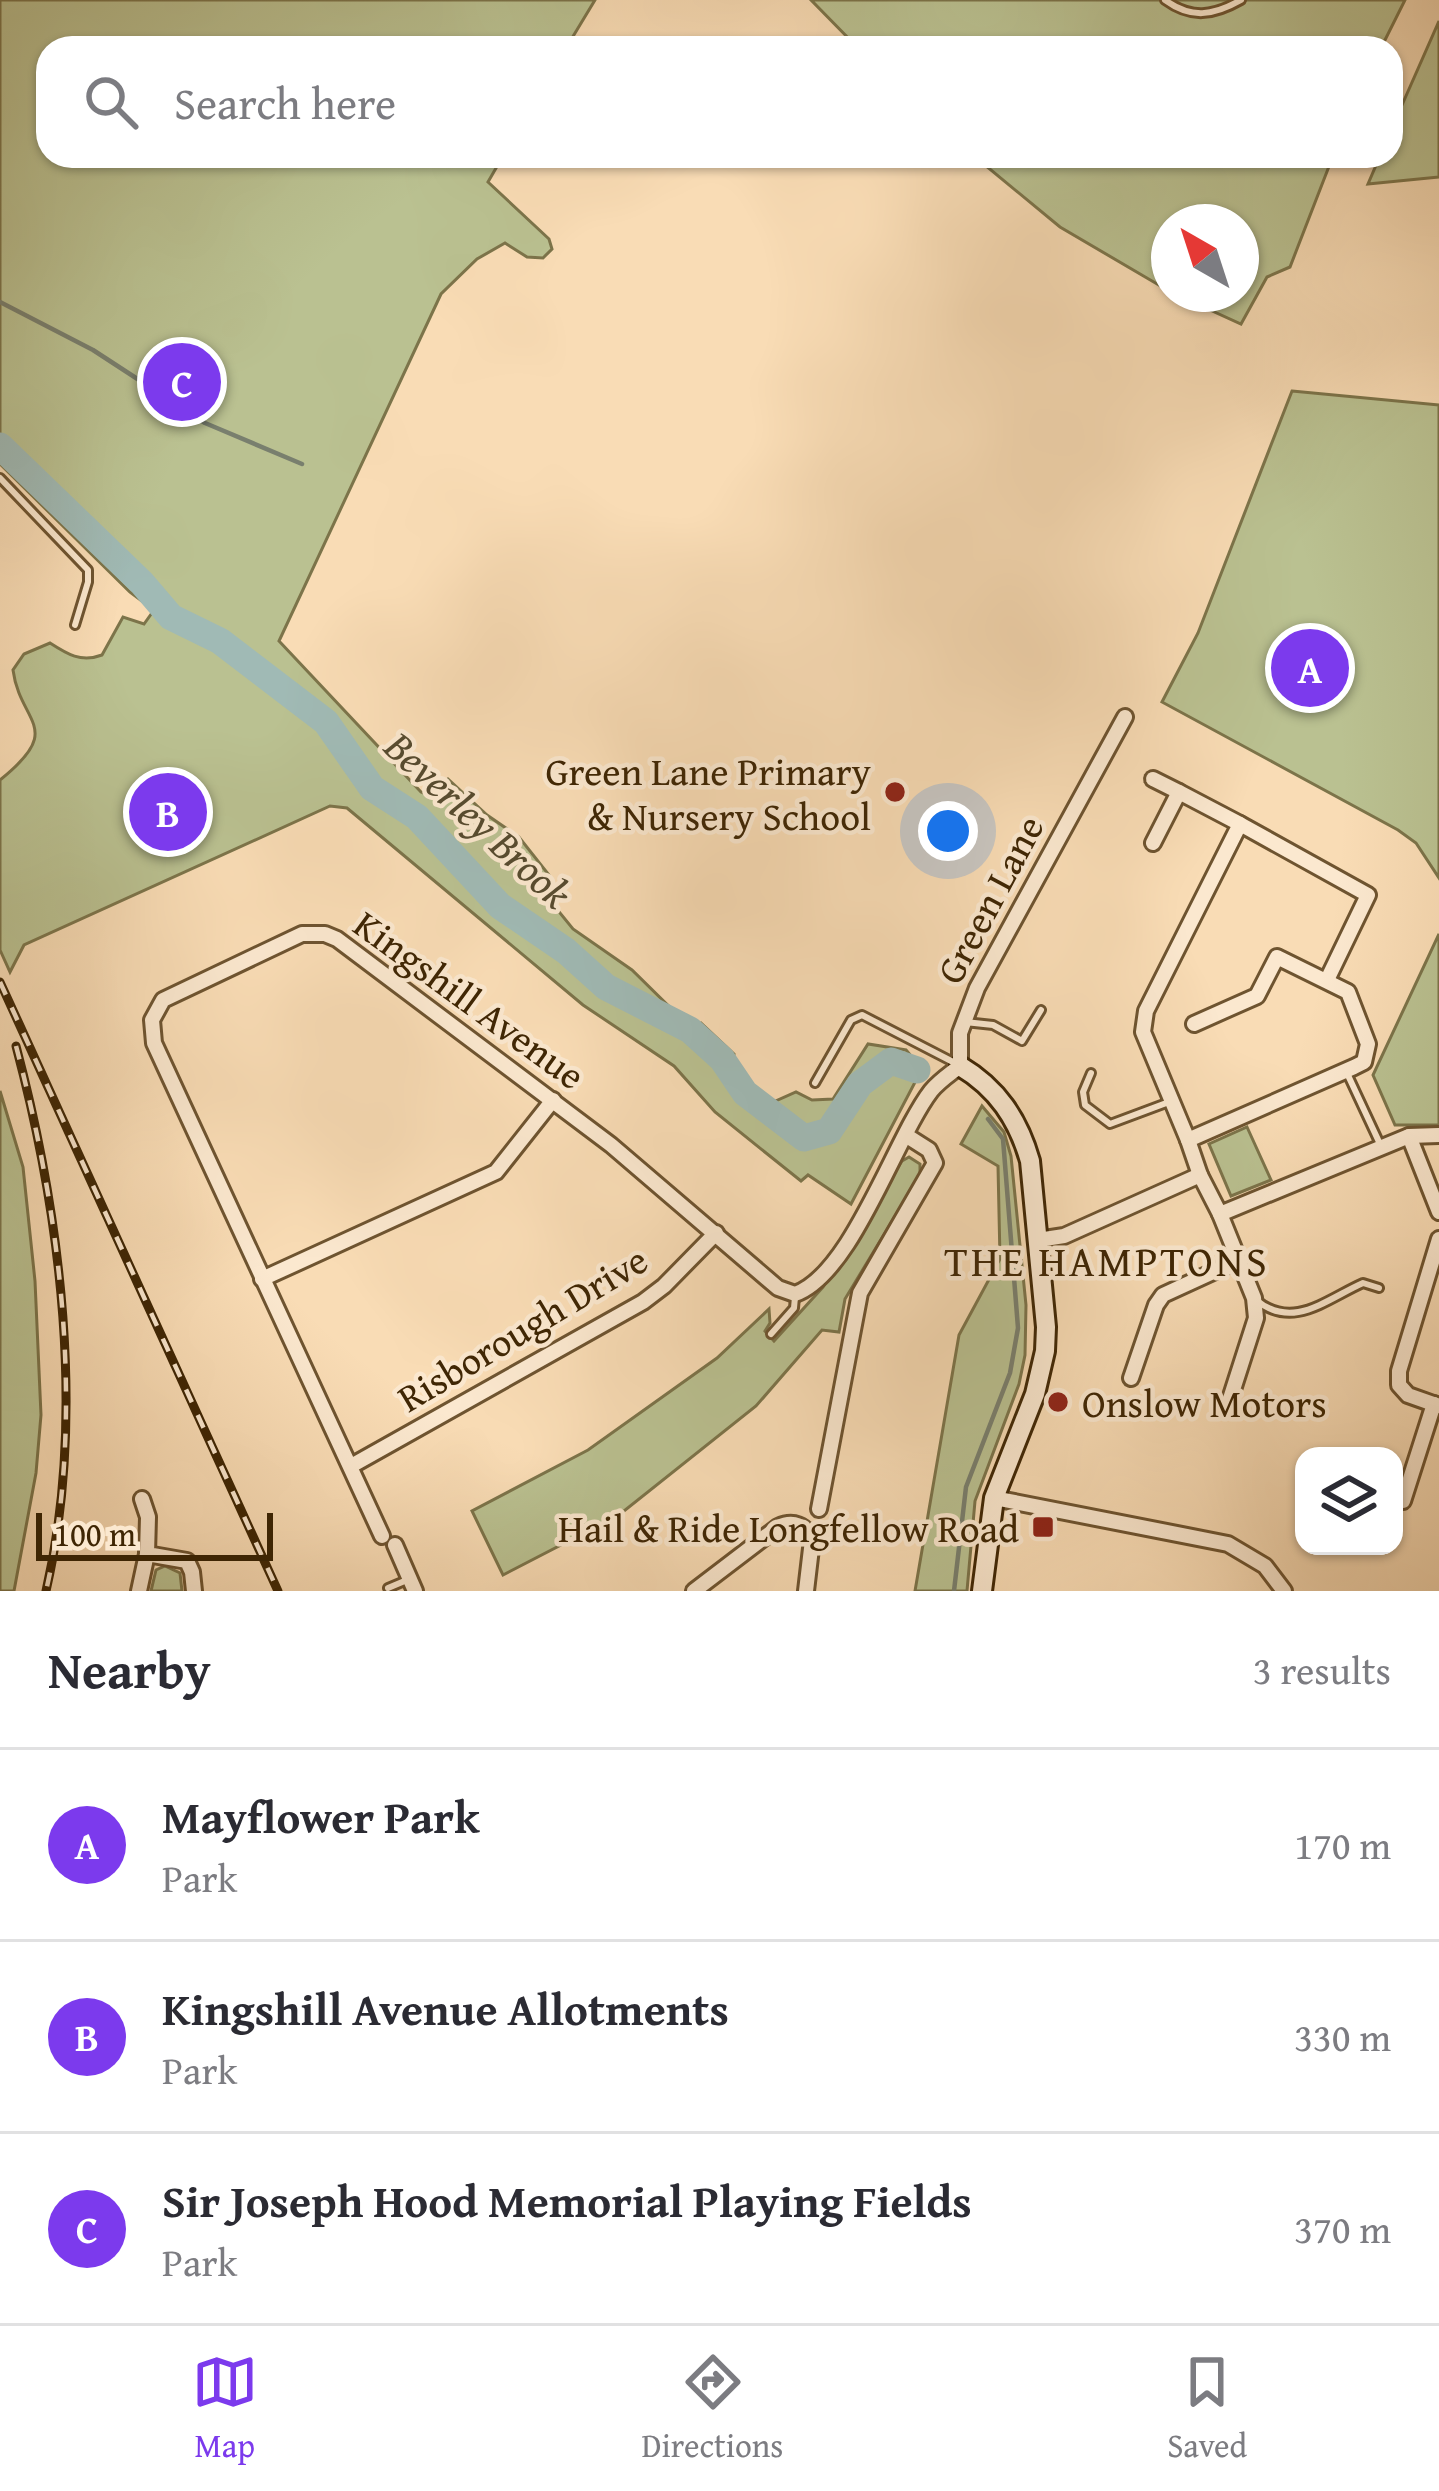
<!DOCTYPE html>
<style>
:root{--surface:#fff;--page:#f2f2f3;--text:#2b2b33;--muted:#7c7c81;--line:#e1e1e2;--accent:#7c3aed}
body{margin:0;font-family:"Gentium Book Plus",serif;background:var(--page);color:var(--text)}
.controls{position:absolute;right:36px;bottom:36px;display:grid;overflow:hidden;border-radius:24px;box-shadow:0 3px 9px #0004}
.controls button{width:108px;height:108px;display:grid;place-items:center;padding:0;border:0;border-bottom:3px solid var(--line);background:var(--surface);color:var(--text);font:60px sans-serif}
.compass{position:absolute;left:1151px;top:204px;width:108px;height:108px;border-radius:50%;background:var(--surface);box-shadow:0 3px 9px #0004;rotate:321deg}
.scale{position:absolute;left:36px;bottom:30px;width:237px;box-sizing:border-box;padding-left:12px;border:6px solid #3f2604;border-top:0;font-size:33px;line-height:42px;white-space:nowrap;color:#3f2604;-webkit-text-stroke:9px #fbe8cf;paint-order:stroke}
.you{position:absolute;left:948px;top:831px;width:42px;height:42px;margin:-30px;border:9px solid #fff;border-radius:50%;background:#1a73e8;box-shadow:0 0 0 18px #1a73e833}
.badge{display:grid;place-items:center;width:78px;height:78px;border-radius:50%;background:var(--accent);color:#fff;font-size:39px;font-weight:700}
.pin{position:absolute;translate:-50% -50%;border:6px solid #fff;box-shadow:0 3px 12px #0006}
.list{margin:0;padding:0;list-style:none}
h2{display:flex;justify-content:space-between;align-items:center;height:156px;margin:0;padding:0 48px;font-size:51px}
h2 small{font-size:39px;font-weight:400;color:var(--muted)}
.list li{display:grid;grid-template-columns:78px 1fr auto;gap:36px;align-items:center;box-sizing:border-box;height:192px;padding:0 48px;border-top:3px solid var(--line)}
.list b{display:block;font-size:45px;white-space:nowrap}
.list p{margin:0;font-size:39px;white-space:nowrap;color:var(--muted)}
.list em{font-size:39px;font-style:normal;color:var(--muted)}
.icon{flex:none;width:66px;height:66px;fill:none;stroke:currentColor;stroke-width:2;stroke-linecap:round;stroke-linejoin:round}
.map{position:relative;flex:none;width:1439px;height:1591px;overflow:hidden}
.search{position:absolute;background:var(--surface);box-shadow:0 3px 9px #0004;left:36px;right:36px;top:36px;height:132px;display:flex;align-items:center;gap:30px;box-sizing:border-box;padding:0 42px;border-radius:36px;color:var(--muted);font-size:45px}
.sheet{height:732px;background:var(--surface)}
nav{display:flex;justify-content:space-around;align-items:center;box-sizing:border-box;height:168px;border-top:3px solid var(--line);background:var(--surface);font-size:33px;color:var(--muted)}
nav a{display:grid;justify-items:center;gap:6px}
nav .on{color:var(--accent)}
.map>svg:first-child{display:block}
.green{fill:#bac191;stroke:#7c744a;stroke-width:3}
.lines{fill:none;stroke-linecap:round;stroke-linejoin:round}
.stream{stroke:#797f6e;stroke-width:4.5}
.river{stroke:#a0bab5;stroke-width:27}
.lane-casing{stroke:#6e5430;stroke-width:12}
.street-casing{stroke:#6e5430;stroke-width:20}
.secondary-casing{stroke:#3f2604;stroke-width:24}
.lane{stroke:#fbe8cf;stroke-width:6}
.street{stroke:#fbe8cf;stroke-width:14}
.secondary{stroke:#fbe8cf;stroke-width:18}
.rail-casing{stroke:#3f2604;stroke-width:9}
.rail{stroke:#fbe8cf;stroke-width:4.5;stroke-dasharray:14;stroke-linecap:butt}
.poi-dot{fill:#8f2418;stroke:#fbe8cf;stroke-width:4.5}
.labels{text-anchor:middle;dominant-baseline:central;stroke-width:9;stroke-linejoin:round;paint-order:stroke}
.poi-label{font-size:39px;fill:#3f2604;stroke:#fbe8cf;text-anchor:end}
.street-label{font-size:39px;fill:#3f2604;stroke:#fbe8cf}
.water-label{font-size:42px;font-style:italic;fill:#574b30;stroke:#fbe8cf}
.neighbourhood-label{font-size:42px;letter-spacing:3px;fill:#3f2604;stroke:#fbe8cf}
</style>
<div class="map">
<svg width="1439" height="1591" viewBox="0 0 1439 1591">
<rect width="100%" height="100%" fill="#f9dcb5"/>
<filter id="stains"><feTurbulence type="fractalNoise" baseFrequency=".00167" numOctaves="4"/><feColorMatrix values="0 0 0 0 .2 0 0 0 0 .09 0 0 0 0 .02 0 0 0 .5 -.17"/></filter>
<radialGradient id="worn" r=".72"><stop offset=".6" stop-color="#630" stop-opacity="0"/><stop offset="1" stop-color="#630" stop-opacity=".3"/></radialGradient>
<!-- green -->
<g class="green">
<path d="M0,0H595L566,48H48V156H503L488,182L549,239L552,249L543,258L527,257L505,243L477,259L441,294L279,641L421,792L431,796L448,779L487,815L519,837L549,875L551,902L573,929L632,970L691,1028L701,1023L734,1054L732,1070L771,1103L796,1092L812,1100L833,1099L868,1044L906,1050L922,1069L851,1204L808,1175L801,1181L715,1112L674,1066L583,1005L347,808L330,806L24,945L10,972L0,950V780C66,727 20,724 13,670L24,654L50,643C67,654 81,663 102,655L123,617L144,624L154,610L130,592L0,464Z"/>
<polygon points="811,0 1405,0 1381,48 858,48"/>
<polygon points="1439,21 1439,177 1368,184 1380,156 1391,156 1391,130"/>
<polygon points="974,156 1333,156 1290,267 1267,277 1241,324 1175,294 1241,294 1241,222 1169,222 1169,291 1060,227"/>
<polygon points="1292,391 1439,405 1439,878 1416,843 1398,830 1162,702 1198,633"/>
<polygon points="1439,934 1439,1125 1395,1125 1373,1075"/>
<polygon points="0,1091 23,1167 35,1281 41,1415 36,1473 14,1591 0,1591"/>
<polygon points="982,1106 1004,1132 1011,1156 1026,1305 1025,1355 1019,1384 975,1501 967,1591 915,1591 959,1335 1000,1259 998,1166 961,1144"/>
<polygon points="1247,1127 1271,1180 1231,1196 1209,1144"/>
<polygon points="909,1157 920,1164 920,1175 845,1299 839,1332 822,1330 756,1406 619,1515 503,1575 472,1511 588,1450 717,1358 769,1309 770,1323 765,1331 774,1341 823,1287 902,1161"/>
<polygon points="165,1566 180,1573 182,1591 151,1591 156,1570"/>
</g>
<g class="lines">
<!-- stream -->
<g class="stream">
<polyline points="0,302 93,350 205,423 302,464"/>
<polyline points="954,1591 966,1487 1010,1373 1018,1328 1003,1139 988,1119"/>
</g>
<!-- river -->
<polyline class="river" points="0,446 142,583 171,617 220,641 326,722 372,788 417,817 500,906 566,951 606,987 690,1030 722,1059 745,1093 804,1138 829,1131 860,1084 891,1061 917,1070"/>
<!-- lane casing -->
<g class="lane-casing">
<g id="lane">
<path d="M1165,0C1191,19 1213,16 1241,0"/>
<polyline points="0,478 88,570 88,582 75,625"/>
<polyline points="965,1022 993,1025 1022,1041 1041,1010"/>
<polyline points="1346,1071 1380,1144"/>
<polyline points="1091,1073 1083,1092 1085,1105 1110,1124 1169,1102"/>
<polyline points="815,1083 851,1020 862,1015 957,1064"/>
<path d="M1256,1300C1293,1330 1325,1300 1363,1283L1379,1288"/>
<polyline points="771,1334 794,1308 795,1297"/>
<polyline points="388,1588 407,1580"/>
</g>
</g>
<!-- street casing -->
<g class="street-casing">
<g id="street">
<polyline points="1153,779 1179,792"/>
<polyline points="1240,824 1368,895 1327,980"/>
<polyline points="1153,843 1179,792 1240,824 1146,1011 1143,1032 1188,1140"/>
<polyline points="1194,1024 1257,996 1277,957 1348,992 1368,1044 1364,1062 1354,1067 1188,1140 1200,1175"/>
<polyline points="1409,1136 1439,1212"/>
<polyline points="1220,1214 1254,1298 1256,1318 1230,1399"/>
<polyline points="1439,1239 1399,1371 1399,1385 1408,1395 1439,1406"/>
<polyline points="1038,1240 1064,1236 1200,1175 1220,1214 1409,1136 1439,1135"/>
<polyline points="262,1279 496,1172 553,1100"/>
<polyline points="1131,1378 1156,1305 1163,1295 1237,1261"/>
<polyline points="351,1466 643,1302 664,1286 716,1233"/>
<polyline points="994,1498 1228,1544 1265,1566 1284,1591"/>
<polyline points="142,1499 148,1517 147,1554 187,1561 192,1572 194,1591"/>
<polyline points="1403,1501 1434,1404"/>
<polyline points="819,1509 860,1293 935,1163 929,1150 907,1136"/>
<path d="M382,1536L154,1043L152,1020L163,1000L302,934H325L337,939L611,1145L778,1288L795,1294C852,1274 895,1138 931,1091C939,1081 950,1074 960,1066V1033L977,988L1125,717"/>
<polyline points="395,1545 415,1591"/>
<polyline points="139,1591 147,1554"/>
<path d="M694,1591L778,1527C793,1520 806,1525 812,1540L806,1591"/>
</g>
</g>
<!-- secondary casing -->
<g class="secondary-casing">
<path id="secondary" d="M960,1066C997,1088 1018,1119 1030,1161L1046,1327L1045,1351L1035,1394L994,1498L982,1591"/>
</g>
<!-- lane -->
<use href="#lane" class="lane"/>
<!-- street -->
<use href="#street" class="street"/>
<!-- secondary -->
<use href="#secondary" class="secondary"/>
<!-- rail casing -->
<g class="rail-casing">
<g id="rail">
<polyline points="0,982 278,1591"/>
<path d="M16,1046C61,1216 86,1417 46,1591"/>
</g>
</g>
<!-- rail -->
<use href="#rail" class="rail"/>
</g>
<!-- markers -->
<g class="poi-dot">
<circle cx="895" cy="792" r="12"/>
<circle cx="1058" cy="1402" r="12"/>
<rect x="1031" y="1515" width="24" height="24" rx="6"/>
</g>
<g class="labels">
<!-- poi labels -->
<g class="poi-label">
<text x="871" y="770">Green Lane Primary<tspan x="871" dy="45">&amp; Nursery School</tspan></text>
<text x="1082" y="1402" text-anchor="start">Onslow Motors</text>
<text x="1019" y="1527">Hail &amp; Ride Longfellow Road</text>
</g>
<!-- street labels -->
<g class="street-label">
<text transform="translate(989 899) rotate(-62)">Green Lane</text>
<text transform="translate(470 999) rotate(36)">Kingshill Avenue</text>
<text transform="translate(522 1328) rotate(-31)">Risborough Drive</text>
</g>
<!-- water labels -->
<g class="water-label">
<text transform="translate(479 819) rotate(43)">Beverley Brook</text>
</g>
<!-- neighbourhood labels -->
<g class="neighbourhood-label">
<text x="1107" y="1260">THE HAMPTONS</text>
</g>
</g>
<rect width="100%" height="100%" filter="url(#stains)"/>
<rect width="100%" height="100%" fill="url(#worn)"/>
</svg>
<div class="controls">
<button><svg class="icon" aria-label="layers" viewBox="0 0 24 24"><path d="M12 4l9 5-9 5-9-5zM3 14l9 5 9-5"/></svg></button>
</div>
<svg class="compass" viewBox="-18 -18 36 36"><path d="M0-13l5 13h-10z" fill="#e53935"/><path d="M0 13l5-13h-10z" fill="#7c7c81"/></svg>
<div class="scale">100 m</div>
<div class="you"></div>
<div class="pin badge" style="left:1310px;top:668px">A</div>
<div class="pin badge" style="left:168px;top:812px">B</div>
<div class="pin badge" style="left:182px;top:382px">C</div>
<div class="search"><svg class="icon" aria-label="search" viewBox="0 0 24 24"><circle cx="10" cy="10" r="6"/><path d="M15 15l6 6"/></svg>Search here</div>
</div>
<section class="sheet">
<h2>Nearby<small>3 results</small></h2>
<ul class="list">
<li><span class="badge">A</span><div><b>Mayflower Park</b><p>Park</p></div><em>170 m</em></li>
<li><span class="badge">B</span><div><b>Kingshill Avenue Allotments</b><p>Park</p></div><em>330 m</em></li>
<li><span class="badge">C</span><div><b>Sir Joseph Hood Memorial Playing Fields</b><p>Park</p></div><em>370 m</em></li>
</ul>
</section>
<nav>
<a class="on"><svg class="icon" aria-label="map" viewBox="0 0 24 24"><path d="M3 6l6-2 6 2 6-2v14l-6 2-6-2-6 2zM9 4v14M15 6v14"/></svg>Map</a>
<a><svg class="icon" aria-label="directions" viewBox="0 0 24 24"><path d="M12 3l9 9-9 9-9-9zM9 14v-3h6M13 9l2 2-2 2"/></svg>Directions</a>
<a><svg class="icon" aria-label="saved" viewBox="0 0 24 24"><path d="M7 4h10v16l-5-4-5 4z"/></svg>Saved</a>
</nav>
